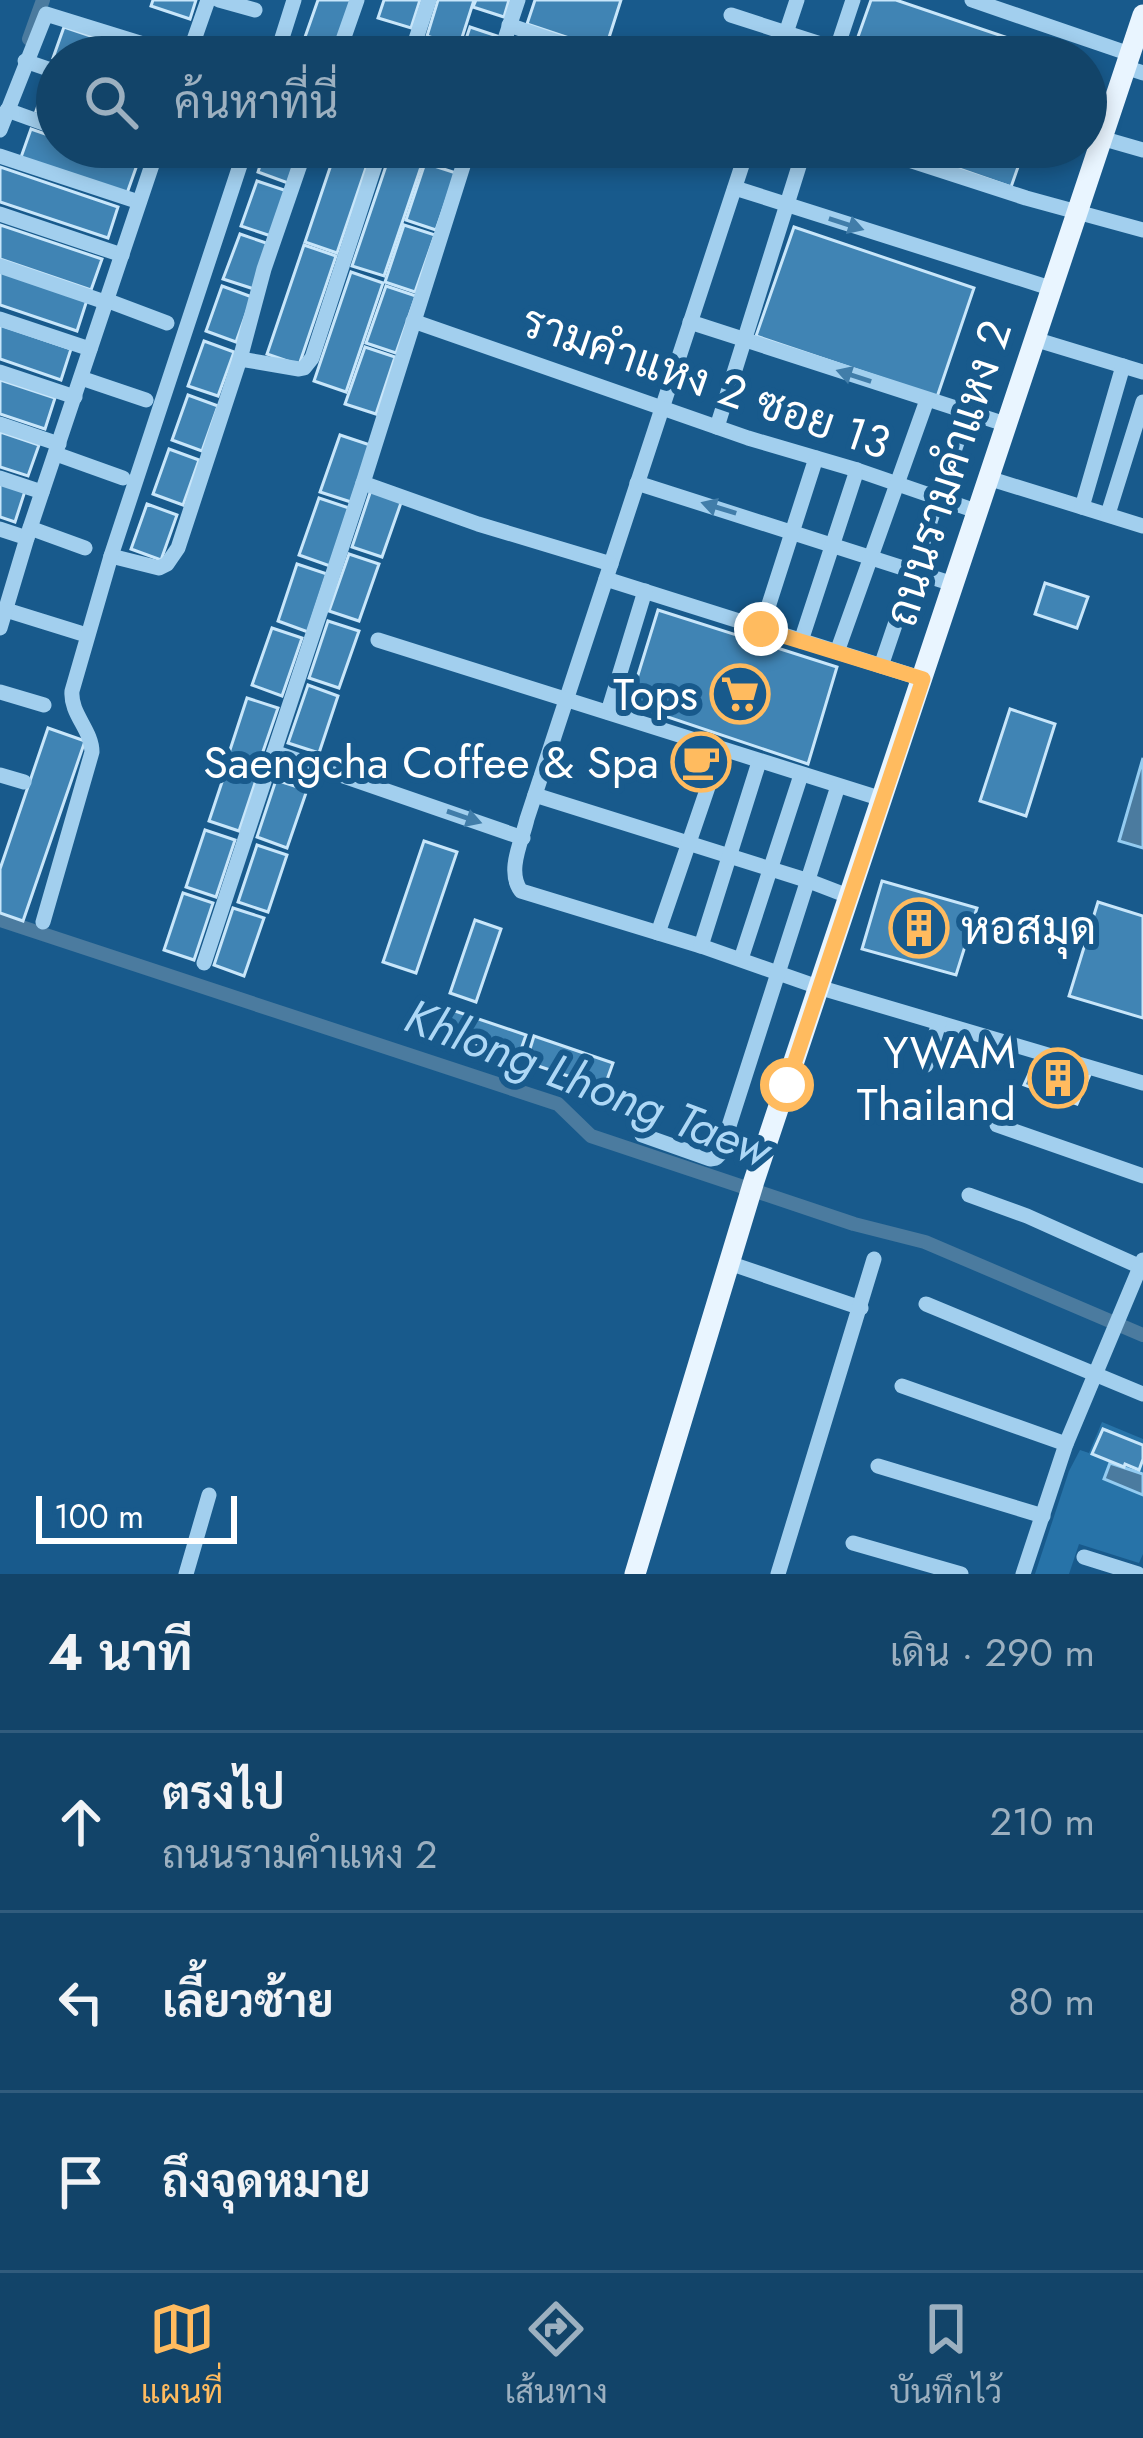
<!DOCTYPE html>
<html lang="th">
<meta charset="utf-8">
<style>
:root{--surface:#124469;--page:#1f4e71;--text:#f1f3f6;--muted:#9cb0c0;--line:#315c7d;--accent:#ffbb5f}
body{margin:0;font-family:Jost,Sarabun,sans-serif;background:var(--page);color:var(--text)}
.scale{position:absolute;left:36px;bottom:30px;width:201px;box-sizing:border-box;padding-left:12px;border:6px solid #fff;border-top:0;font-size:33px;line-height:42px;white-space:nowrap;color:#fff;-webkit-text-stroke:9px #185a8c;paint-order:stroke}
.stop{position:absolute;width:36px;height:36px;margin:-27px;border:9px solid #ffbb5f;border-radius:50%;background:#fff}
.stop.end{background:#ffbb5f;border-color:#fff;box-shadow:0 3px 12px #0008}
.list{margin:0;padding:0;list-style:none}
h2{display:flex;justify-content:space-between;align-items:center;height:156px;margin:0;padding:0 48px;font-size:51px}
h2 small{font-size:39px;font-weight:400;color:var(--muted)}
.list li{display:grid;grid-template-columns:78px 1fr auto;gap:36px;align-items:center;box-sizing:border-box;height:180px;padding:0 48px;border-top:3px solid var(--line)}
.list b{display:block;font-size:45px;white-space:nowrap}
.list p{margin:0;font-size:39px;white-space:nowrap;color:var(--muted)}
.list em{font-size:39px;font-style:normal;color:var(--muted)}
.icon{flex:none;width:66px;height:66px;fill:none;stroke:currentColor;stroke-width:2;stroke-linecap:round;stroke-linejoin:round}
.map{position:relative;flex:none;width:1143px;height:1574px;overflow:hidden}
.search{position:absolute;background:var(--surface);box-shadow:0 6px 18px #0003;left:36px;right:36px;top:36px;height:132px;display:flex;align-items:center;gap:30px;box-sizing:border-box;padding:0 42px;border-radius:66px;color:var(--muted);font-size:45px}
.sheet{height:696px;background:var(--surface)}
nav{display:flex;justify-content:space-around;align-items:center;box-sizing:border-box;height:168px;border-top:3px solid var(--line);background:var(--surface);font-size:33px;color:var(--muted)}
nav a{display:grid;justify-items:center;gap:6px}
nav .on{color:var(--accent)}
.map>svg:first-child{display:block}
.green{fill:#2773a8}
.water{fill:#4b7b9f;stroke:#94ccf1;stroke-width:3}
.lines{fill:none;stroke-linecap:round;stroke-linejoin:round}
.canal{stroke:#4b7b9f;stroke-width:14}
.building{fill:#4084b4;stroke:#c8e6fa;stroke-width:3}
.minor{stroke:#a2cfee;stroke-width:15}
.major{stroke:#e9f5ff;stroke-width:21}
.oneway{fill:#417da9}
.route{stroke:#ffbb5f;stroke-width:15}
.labels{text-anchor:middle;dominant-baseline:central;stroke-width:12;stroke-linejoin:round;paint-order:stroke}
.street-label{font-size:45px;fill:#fff;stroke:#185a8c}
.poi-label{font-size:45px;fill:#fff;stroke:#185a8c;text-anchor:end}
.water-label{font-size:48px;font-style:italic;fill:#aed8f6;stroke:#185a8c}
</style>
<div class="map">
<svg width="1143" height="1574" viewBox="0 0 1143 1574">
<rect width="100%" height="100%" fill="#185a8c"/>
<!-- green -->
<polygon class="green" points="1102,1422 1143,1439 1143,1554 1139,1563 1079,1544 1069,1574 1035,1574 1069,1471 1080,1450 1089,1453"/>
<!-- water -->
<g class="water">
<polygon points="1143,758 1143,848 1119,841"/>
<polygon points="1110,1463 1143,1474 1143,1495 1104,1479"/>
</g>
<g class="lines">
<!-- canal -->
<g class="canal">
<polyline points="29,39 43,0"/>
<polyline points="0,920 558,1104 591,1136 854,1224 925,1242 1143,1335"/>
</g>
</g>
<!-- building -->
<g class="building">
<polygon points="153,0 196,0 190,19 151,6"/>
<polygon points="318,0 354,0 334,57 298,57"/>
<polygon points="384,0 420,0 411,28 378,18"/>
<polygon points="438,0 474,0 459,47 427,36"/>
<polygon points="476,0 509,0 504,17 473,7"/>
<polygon points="535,0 621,0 605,50 527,24"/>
<polygon points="871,0 896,0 1058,55 881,57 854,48"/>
<polygon points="64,27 153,57 57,59 53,58"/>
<polygon points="470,27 500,37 493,57 460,57"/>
<polygon points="427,41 459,52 458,57 422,57"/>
<polygon points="47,80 57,84 57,118 36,111"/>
<polygon points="31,129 57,138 57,147 83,147 137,165 126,196 20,160"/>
<polygon points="266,147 300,147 288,183 258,172"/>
<polygon points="337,147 373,147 337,253 305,242"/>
<polygon points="391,147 427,147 422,161 390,150"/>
<polygon points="430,147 464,147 458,164 428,154"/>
<polygon points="896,147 1025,147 1011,187"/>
<polygon points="389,157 421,167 384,276 352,266"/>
<polygon points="425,163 456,173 436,230 406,220"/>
<polygon points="0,167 118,207 108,238 0,202"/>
<polygon points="257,181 287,191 271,236 241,226"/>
<polygon points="0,225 102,259 91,290 0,259"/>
<polygon points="404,225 435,235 415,292 385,282"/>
<polygon points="794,227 974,288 937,397 756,336"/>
<polygon points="240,234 269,244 254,289 223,279"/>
<polygon points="304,245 336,256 299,365 267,354"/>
<polygon points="0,271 87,300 77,331 0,305"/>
<polygon points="351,272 383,283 346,392 314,381"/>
<polygon points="222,286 252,297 236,342 206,331"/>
<polygon points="386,286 416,296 396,353 366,343"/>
<polygon points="0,325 71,349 61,380 0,359"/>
<polygon points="204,341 234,352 218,396 188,386"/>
<polygon points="365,347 395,357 376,414 345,404"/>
<polygon points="0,380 55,398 45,429 0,414"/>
<polygon points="188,395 218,406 202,451 172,440"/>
<polygon points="0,432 39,445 28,476 0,467"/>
<polygon points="340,435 370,445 351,502 320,492"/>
<polygon points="169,449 199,460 183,505 153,494"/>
<polygon points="0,482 25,491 15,522 0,517"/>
<polygon points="371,490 402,500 382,557 352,547"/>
<polygon points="319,498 349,508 330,566 299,555"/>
<polygon points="147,504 177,515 161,560 131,549"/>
<polygon points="349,554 379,564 359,621 329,611"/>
<polygon points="297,564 327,574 308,632 278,621"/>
<polygon points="1045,583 1088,597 1077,628 1035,614"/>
<polygon points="658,610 837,667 808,764 629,704"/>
<polygon points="328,621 359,631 339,688 309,678"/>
<polygon points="272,628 302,638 282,696 252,685"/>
<polygon points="308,685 338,696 319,753 288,743"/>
<polygon points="247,698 278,708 258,766 228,756"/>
<polygon points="1010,709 1055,724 1026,816 980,801"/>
<polygon points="48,728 85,741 23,921 0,913 0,869"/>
<polygon points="228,764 258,774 239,831 209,821"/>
<polygon points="276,780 307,790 287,848 257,837"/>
<polygon points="205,830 235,840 216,897 186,887"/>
<polygon points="424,841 457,852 416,973 383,962"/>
<polygon points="257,845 287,855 268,912 238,902"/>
<polygon points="882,881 977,908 956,975 862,949"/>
<polygon points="183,893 213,903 194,960 164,950"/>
<polygon points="1098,902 1143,916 1143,1018 1069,996"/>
<polygon points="233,908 264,918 244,976 214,965"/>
<polygon points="475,920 501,929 476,1002 450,993"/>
<polygon points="449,1009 526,1035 518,1058 441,1032"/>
<polygon points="534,1036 613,1063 604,1088 526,1062"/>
<polygon points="1038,1054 1092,1070 1077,1104 1024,1085"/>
<polygon points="1103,1429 1143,1445 1143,1459 1139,1470 1125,1464 1124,1467 1092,1454"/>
</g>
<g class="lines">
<!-- minor -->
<g class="minor">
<polyline points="219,0 255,10"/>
<polyline points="972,0 1130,54"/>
<polyline points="731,15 836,49"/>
<polyline points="509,25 601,57"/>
<polyline points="835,54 853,0"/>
<polyline points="188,57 208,0"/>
<polyline points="276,57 294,0"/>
<polyline points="337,57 357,0"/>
<polyline points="410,57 429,0"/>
<polyline points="499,57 518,0"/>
<polyline points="778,57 797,0"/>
<polyline points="25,61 57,72"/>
<polyline points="1125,67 1143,73"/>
<polyline points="7,110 57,128"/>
<polyline points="0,130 46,14 185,57"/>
<polyline points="1101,138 1143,150"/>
<polyline points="113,147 153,161"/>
<path d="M748,147L527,819C522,841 506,871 521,891L701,946L818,987L1143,1083"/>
<polyline points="869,147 1026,198 1143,230"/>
<polyline points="0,156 139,202"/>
<polyline points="735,188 1050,288"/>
<polyline points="0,214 122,255"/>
<polyline points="0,266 105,302"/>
<polyline points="106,300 167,323"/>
<polyline points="0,319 90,349"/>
<polyline points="413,321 748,438 857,470 976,511"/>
<polyline points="690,322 1005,424"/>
<polyline points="1034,339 1143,372"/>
<polyline points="240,359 299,369 304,368 312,358 381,147"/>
<polyline points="0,372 75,397"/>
<polyline points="81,378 146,400"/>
<polyline points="0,424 59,444"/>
<polyline points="717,427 805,147"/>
<polyline points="56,454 123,478"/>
<polyline points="0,478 42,492"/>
<polyline points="988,478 1143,526"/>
<polyline points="363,483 478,524 611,564"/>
<polyline points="637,483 953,584"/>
<polyline points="1082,507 1123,366"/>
<polyline points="1108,514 1143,402"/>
<polyline points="30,528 85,548"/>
<polyline points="0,529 27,538"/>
<polyline points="111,556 159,568 167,564 178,548 240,359 264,269 306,147"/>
<polyline points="606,579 923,679"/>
<polyline points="6,610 80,633"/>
<polyline points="0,628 30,528 158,147"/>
<polyline points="761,629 816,458"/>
<polyline points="378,640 882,799"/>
<polyline points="801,641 857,470"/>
<polyline points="837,652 927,400"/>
<polyline points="881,666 967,413"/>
<polyline points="0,692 44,705"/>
<polyline points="608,712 645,591"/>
<polyline points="274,752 523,838"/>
<polyline points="0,775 24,782"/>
<polyline points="535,795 809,881 848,896"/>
<path d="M43,922L92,752C92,730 70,714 72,691L111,556L246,147"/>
<polyline points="658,933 721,749"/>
<polyline points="701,946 759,762"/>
<polyline points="741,959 801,775"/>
<polyline points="204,963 363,483 469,147"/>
<polyline points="926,1065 939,1023"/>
<polyline points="997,1125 1143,1176"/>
<polyline points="642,1135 710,1159 716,1158 720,1154 838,786"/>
<polyline points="969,1195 1027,1216 1143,1268"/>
<polyline points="729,1263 861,1308"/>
<polyline points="926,1304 1143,1394"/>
<polyline points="902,1386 1066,1444"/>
<polyline points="878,1466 1043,1516"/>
<polyline points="853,1543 961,1574"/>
<polyline points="1084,1557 1138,1574"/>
<polyline points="186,1574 209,1495"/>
<polyline points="778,1574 874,1259"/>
<polyline points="1023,1574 1066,1444 1143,1260"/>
</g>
<!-- major -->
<polyline class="major" points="635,1574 754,1181 1143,15"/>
</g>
<!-- one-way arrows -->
<defs><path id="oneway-solid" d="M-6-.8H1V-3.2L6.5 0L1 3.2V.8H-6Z" transform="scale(3)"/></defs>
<g class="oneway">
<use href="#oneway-solid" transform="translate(846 224) rotate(18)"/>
<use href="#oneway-solid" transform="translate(854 376) rotate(-162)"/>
<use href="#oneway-solid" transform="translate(719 508) rotate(-163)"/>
<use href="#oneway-solid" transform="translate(464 817) rotate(19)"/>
</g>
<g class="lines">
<!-- route -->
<polyline class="route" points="761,629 923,679 787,1085"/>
</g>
<!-- icons -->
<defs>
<g id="supermarket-ring" transform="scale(3)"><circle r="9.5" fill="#185a8c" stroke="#ffbb5f" stroke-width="1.5"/><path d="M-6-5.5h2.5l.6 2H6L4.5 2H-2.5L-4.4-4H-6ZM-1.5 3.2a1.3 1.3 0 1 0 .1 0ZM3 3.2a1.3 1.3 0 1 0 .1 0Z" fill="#ffbb5f"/></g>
<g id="cafe-ring" transform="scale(3)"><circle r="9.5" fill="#185a8c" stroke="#ffbb5f" stroke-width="1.5"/><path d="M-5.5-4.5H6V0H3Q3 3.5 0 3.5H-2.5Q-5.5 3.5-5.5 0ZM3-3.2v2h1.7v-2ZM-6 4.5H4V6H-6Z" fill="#ffbb5f"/></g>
<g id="building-ring" transform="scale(3)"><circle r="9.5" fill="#185a8c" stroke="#ffbb5f" stroke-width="1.5"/><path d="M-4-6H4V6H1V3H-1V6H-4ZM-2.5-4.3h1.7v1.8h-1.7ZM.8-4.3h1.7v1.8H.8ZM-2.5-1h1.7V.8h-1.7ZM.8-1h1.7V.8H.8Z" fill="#ffbb5f"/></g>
</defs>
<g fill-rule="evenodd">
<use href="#supermarket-ring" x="740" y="694"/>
<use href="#cafe-ring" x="701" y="762"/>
<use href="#building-ring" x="919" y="928"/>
<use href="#building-ring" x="1058" y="1078"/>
</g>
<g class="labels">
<!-- street labels -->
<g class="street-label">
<text transform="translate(706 382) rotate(19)">รามคำแหง 2 ซอย 13</text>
<text transform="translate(948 473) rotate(-72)">ถนนรามคำแหง 2</text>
</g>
<!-- poi labels -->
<g class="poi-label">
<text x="698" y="694">Tops</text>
<text x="659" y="762">Saengcha Coffee &amp; Spa</text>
<text x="961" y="928" text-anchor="start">หอสมุด</text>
<text x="1016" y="1052">YWAM<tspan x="1016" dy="52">Thailand</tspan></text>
</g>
<!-- water labels -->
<g class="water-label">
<text transform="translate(588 1083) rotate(21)">Khlong Lhong Taew</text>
</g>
</g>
</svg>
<div class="scale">100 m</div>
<div class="stop" style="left:787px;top:1085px"></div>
<div class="stop end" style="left:761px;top:629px"></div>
<div class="search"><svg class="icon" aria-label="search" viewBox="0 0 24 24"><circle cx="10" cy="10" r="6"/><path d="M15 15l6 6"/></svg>ค้นหาที่นี่</div>
</div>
<section class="sheet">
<h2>4 นาที<small>เดิน · 290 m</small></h2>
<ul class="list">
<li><svg class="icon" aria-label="ahead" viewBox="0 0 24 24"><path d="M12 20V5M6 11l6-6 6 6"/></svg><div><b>ตรงไป</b><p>ถนนรามคำแหง 2</p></div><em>210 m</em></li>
<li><svg class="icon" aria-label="left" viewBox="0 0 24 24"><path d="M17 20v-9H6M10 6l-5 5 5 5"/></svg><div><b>เลี้ยวซ้าย</b></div><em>80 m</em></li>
<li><svg class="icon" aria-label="arrive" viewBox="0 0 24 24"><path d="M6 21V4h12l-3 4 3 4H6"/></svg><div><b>ถึงจุดหมาย</b></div></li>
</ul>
</section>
<nav>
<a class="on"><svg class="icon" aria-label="map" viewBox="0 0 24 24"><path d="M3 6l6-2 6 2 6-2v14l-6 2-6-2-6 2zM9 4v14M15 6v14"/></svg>แผนที่</a>
<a><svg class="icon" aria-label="directions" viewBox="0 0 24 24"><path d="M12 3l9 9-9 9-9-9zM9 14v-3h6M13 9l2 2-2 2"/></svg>เส้นทาง</a>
<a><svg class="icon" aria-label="saved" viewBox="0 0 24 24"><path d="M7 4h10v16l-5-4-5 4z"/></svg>บันทึกไว้</a>
</nav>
